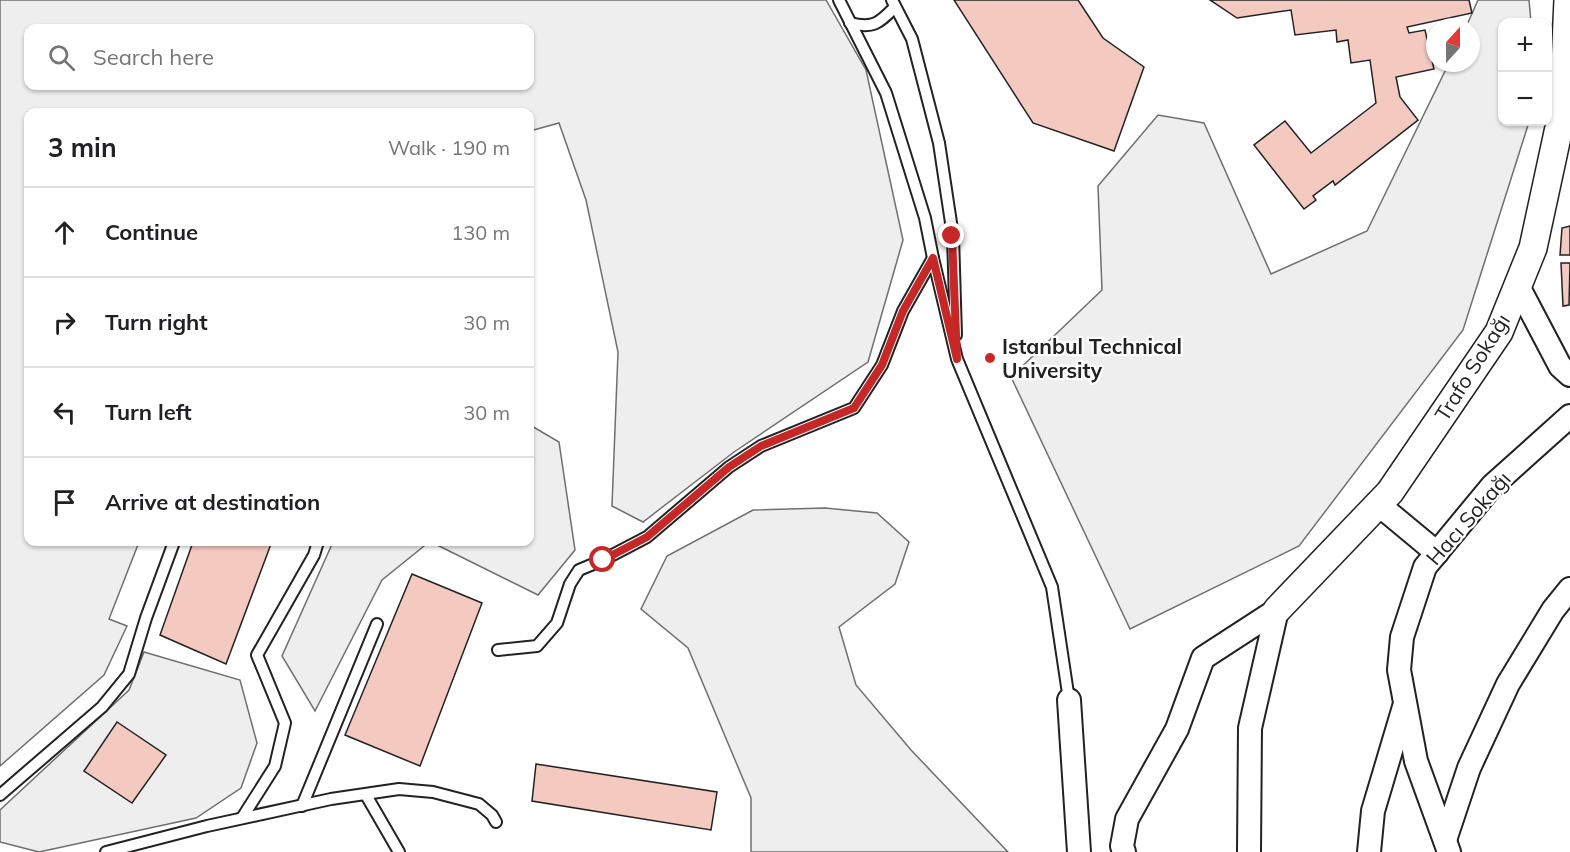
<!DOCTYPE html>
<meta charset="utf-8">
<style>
:root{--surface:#fff;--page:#f6f6f6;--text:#202124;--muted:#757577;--line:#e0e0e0}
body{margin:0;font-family:Mulish,sans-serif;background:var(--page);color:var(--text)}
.controls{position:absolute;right:18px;top:18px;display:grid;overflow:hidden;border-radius:12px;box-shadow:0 2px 4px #0004}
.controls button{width:54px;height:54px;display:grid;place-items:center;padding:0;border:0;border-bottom:2px solid var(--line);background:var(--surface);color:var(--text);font:30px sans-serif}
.compass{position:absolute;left:1426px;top:18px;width:54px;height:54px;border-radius:50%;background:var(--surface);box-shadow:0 2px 4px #0004;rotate:21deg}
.stop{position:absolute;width:18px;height:18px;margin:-14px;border:4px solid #c62828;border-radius:50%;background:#fff}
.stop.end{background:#c62828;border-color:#fff;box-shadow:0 2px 6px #0008}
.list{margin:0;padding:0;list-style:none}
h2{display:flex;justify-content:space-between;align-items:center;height:78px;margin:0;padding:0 24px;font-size:26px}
h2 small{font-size:20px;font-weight:400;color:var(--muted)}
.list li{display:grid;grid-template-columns:39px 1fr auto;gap:18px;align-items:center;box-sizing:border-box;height:90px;padding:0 24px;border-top:2px solid var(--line)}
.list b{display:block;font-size:22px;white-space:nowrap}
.list em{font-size:20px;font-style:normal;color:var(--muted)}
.icon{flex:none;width:33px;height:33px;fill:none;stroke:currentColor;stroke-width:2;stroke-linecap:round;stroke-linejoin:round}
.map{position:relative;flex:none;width:1570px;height:852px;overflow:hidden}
.search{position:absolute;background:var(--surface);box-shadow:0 2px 4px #0004;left:24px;top:24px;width:510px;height:66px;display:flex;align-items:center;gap:15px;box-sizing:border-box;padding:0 21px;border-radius:12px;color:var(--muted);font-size:22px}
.panel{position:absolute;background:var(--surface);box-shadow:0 2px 4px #0004;left:24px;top:108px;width:510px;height:438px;border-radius:12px}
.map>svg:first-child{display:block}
.green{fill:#eee;stroke:#6f6f6f;stroke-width:1.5;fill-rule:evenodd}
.building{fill:#f3c9c0;stroke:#222;stroke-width:1.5}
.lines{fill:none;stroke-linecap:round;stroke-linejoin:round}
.service-casing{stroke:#222;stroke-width:14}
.minor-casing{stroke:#222;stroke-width:26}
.tertiary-casing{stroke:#222;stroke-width:30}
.service{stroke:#fff;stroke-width:10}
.minor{stroke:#fff;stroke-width:22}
.tertiary{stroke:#fff;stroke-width:27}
.route{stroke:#c62828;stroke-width:8}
.poi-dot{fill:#c62828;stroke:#fff;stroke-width:2}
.labels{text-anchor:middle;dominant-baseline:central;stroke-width:4.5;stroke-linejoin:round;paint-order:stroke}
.poi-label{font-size:21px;font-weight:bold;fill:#222;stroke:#fff;text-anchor:start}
.street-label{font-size:21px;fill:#222;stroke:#fff}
</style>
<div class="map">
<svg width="1570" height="852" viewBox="0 0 1570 852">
<rect width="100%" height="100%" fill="#fff"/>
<!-- green -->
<g class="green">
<path d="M0,0H826L866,70L903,240L868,362L734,452L643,522L612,506L618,352L586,200L559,123L530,131V112H28V542H139L109,619L127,626L104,675L0,766ZM28,28H530V86H28Z"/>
<polygon points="1478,0 1529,0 1531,22 1502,22 1502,122 1529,122 1463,330 1299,546 1130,629 1011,377 1102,290 1098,186 1158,115 1204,123 1271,274 1367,231 1449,63 1471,63 1471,27 1466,27"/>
<polygon points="530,425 559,442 575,550 538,595 431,542 530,542"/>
<polygon points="825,508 877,513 909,542 895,584 839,627 856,685 911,750 1008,852 751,852 751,798 688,648 641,609 667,556 753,510"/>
<polygon points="333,542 429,542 382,580 315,711 282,656"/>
<polygon points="144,652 240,680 257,743 241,788 196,818 39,852 0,842 0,810 129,690"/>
</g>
<!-- building -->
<g class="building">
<polygon points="954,0 1078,0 1103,38 1144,67 1114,151 1033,123"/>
<polygon points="1210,0 1469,0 1472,13 1407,27 1409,33 1425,30 1434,69 1396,77 1400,97 1418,120 1335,185 1333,181 1313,196 1316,200 1304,209 1254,145 1285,121 1311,153 1376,103 1370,60 1351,63 1348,40 1337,42 1336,30 1295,35 1291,10 1237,18"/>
<polygon points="1570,226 1570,255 1560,255 1562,228"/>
<polygon points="1561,263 1570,263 1569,305 1563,306"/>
<polygon points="193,542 265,542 271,544 226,664 160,635"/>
<polygon points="412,574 482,603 420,766 345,735"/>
<polygon points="117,722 166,755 132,803 84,771"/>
<polygon points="536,764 717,792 711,830 532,801"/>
</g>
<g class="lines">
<!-- service casing -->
<g class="service-casing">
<g id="service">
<polyline points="839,0 886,93 925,218 933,258 957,359 1052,587 1069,700"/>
<polyline points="892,0 912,39 939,143 953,236 956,335"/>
<path d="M850,23C874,29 879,23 895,7"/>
<polyline points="498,650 537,646 557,623 570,584 579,570 603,560 647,537 729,467 761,446 854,408 882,365 903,311 933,258"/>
<polyline points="0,795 102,707 129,674 146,618 174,542"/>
<polyline points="366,795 399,852"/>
<polyline points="302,806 377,624"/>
<polyline points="242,818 275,766 285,723 257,655 314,555 318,542"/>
<polyline points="106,852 207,826 331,799 399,789 433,792 479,804 492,815 496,822"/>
</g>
</g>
<!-- minor casing -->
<g class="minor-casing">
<g id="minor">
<polyline points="1518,286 1560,366 1570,375"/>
<polyline points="1378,504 1437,553"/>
<polyline points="1069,700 1079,852"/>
<polyline points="1445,840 1469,768 1508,684 1553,610 1570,589"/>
<polyline points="1124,852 1122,846 1127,819 1177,729 1203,658 1277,610"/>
<polyline points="1249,852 1250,728 1277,610"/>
<polyline points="1369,852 1373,811 1404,707"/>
<polyline points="1449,852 1416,761 1399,670 1402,637 1425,567 1492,486 1570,416"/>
</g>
</g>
<!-- tertiary casing -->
<g class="tertiary-casing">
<polyline id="tertiary" points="1277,610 1390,492 1499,332 1533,248 1563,109 1568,0"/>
</g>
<!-- service -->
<use href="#service" class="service"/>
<!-- minor -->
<use href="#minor" class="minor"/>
<!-- tertiary -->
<use href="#tertiary" class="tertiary"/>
</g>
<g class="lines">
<!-- route -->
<polyline class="route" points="603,560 647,537 729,467 761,446 854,408 882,365 903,311 933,258 957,359 952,236"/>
</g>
<!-- markers -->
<circle class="poi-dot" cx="990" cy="358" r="6"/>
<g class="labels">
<!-- poi labels -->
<g class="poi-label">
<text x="1002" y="346">Istanbul Technical<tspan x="1002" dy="24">University</tspan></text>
</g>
<!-- street labels -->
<g class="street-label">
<text transform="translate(1472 367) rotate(-58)">Trafo Sokağı</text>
<text transform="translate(1468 518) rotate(-49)">Hacı Sokağı</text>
</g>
</g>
</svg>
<div class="controls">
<button>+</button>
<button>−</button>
</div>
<svg class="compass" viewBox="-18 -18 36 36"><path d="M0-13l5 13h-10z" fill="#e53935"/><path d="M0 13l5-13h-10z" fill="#757577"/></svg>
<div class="stop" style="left:603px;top:560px"></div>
<div class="stop end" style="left:952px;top:236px"></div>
<div class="search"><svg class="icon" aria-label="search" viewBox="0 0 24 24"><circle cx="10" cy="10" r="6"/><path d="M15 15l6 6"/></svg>Search here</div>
<section class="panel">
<h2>3 min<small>Walk · 190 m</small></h2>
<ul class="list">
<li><svg class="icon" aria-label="ahead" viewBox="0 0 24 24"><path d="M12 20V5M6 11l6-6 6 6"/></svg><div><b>Continue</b></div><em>130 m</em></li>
<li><svg class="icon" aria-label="right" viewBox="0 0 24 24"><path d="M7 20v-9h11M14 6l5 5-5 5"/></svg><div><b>Turn right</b></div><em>30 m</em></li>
<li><svg class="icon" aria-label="left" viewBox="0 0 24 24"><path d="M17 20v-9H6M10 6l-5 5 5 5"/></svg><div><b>Turn left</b></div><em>30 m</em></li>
<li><svg class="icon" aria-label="arrive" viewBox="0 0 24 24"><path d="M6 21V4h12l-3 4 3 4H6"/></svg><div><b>Arrive at destination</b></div></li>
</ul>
</section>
</div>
